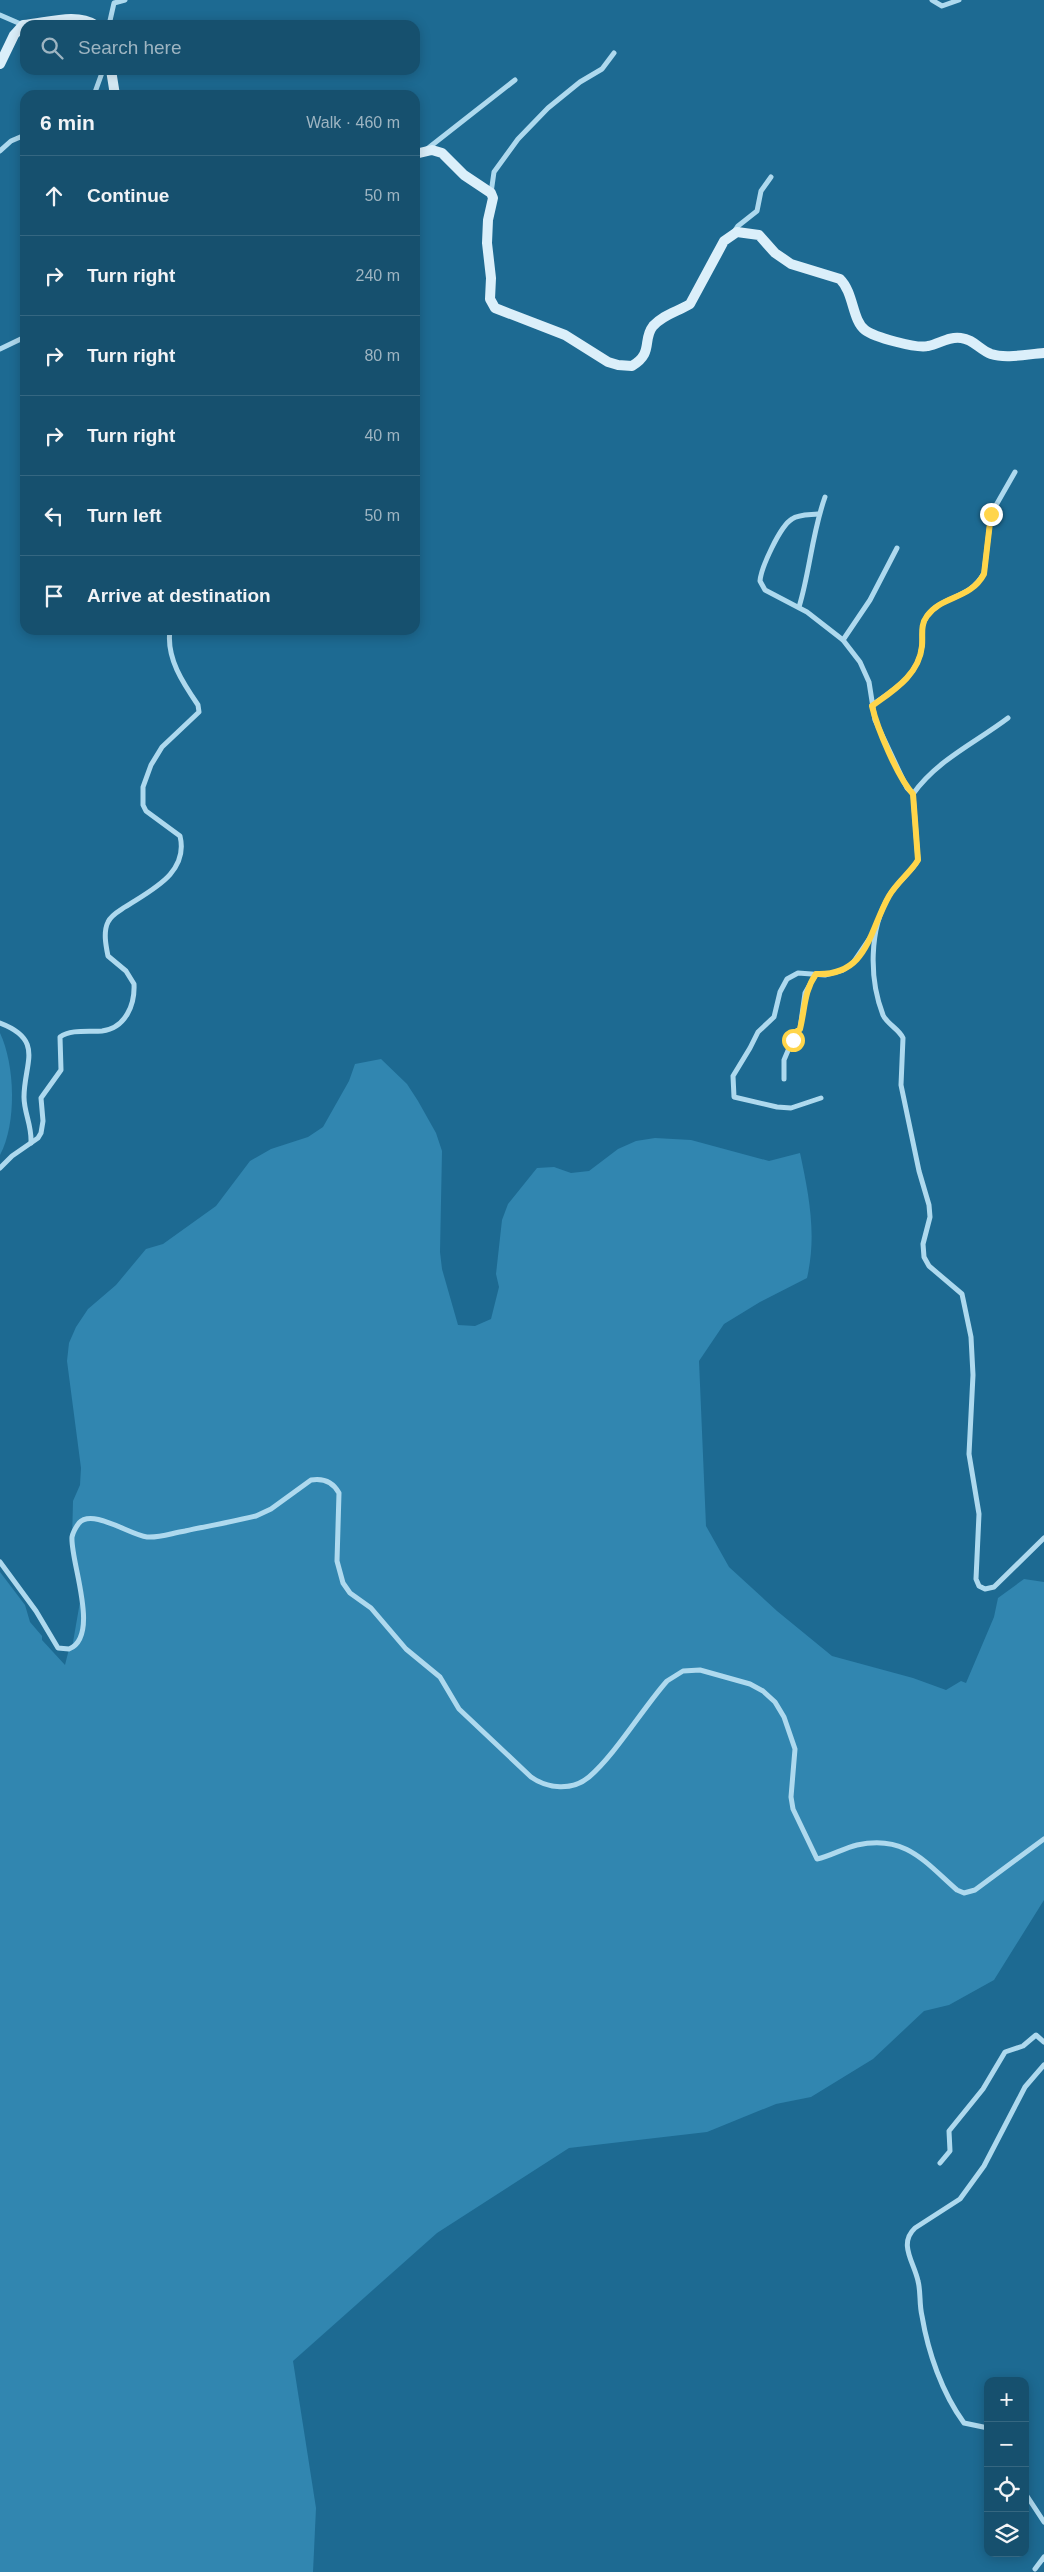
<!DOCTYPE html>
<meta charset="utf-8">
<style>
:root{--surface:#16506e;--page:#1f5773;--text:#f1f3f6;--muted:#9eb5c2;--line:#356781}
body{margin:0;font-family:Helvetica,sans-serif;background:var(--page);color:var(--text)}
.controls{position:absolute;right:15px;bottom:15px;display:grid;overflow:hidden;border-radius:10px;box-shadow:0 2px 12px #0003}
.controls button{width:45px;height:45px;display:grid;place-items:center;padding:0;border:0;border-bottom:1px solid var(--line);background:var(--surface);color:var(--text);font:25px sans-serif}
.stop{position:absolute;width:15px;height:15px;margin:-11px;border:4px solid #ffd54a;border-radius:50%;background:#fff}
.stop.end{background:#ffd54a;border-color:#fff;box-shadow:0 1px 5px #0008}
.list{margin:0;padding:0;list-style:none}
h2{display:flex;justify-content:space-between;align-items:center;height:65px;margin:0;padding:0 20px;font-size:21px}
h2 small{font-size:16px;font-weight:400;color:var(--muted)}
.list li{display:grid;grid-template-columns:32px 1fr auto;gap:15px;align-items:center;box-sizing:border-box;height:80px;padding:0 20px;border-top:1px solid var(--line)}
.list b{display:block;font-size:19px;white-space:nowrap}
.list em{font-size:16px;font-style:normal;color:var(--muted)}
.icon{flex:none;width:28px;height:28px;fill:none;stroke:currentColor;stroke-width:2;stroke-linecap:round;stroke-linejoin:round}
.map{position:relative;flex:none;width:1044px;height:2572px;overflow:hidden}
.search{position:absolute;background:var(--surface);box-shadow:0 2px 12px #0003;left:20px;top:20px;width:400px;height:55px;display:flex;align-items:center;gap:12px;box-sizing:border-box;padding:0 18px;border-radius:15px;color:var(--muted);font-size:19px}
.panel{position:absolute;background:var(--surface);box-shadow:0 2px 12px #0003;left:20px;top:90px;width:400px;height:545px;border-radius:15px}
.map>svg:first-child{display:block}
.green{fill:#3186b0}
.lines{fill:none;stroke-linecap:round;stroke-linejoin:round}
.street{stroke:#aed9ee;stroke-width:5}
.secondary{stroke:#dbeffa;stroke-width:10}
.route{stroke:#ffd54a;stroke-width:6}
</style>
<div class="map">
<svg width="1044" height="2572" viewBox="0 0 1044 2572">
<rect width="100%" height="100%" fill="#1d6a92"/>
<!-- green -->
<g class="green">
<path d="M0,1033C15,1065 17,1123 0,1155Z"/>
<path d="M381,1059L407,1084L418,1101L436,1133L442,1151L440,1252L442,1269L458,1325L475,1326L491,1319L499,1287L496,1274L502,1220L508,1204L537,1168L554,1167L571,1173L589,1171L618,1149L636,1141L655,1138L691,1140L769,1161L800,1153C809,1195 817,1235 807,1278L760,1302L724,1324L699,1361L706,1526L729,1567L777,1611L832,1656L913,1678L946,1690L961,1681L966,1683L994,1617L998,1598L1024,1579L1044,1582V1900L994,1980L949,2005L924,2011L873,2059L811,2097L776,2104L707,2132L569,2148L437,2233L293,2361L316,2508L313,2572H0V1572L25,1605L30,1622L42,1636V1640L65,1665L69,1649L72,1648L81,1596L72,1541L73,1501L80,1485L81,1468L67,1361L69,1343L76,1327L88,1309L116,1285L146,1249L163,1244L216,1206L250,1161L271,1149L308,1137L323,1127L349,1081L355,1064Z"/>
</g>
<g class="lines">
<!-- street -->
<g class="street">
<polyline points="932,0 942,6 959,0"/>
<polyline points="0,15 23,25"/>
<polyline points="109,25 114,3 125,0"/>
<polyline points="94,95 103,70"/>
<polyline points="427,149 515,80"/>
<polyline points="0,151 11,141 25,135"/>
<polyline points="491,193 494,172 518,139 548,108 580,82 602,69 614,53"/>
<polyline points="734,232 738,226 757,211 761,191 771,177"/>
<polyline points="0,349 25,337"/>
<path d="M818,514C810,515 799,514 792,519C780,526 761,568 760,581L765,590L807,612L843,640L860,662L869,682L875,720L907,788L913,794L918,860C912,872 897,882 889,896C869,929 869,979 883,1015C887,1024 899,1029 903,1038L901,1085L919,1171L929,1205L930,1217L923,1244L924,1257L929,1266L962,1294L971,1337L973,1375L969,1454L979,1514L976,1579L979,1586L985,1589L994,1587L1044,1538"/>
<path d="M799,607C810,571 812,533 825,497"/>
<polyline points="843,640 870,600 897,548"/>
<path d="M872,705C894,690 919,675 922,646C923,635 920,626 927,616C942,595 970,600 984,573L991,514L1015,472"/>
<path d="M913,794C937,760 975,743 1008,718"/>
<path d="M0,1023C45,1040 24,1063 24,1097C24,1113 32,1125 31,1143"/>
<polyline points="784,1079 784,1060 795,1034 800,1029 805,993 816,974"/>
<polyline points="821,1098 791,1108 777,1107 734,1097 733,1076 750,1048 758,1032 774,1017 780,992 787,979 798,973 825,975 843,970 853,963 874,932"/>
<path d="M0,1168L12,1156L38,1138L41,1133L43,1121L41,1098L61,1070L60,1037C71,1029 89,1032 102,1031C126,1028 135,1004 134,984L126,971L108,956C106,946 103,932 108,922C111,915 119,911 125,907C151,890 189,873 180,836L146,811L143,805V787L151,765L162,747L199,712L198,705C183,683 166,658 170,630"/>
<path d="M0,1562L36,1611L58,1648L69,1649C101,1636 70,1561 72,1537C73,1532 76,1527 79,1523C92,1508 130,1535 147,1537C160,1538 172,1533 185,1531C208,1526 232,1522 256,1516L271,1509L311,1480C323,1478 333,1482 339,1493L337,1561L343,1583L350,1593L371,1608L406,1649L440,1677L459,1709L531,1777C548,1789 572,1791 589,1777C615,1755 643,1708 667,1681L683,1671L700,1670L750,1684L763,1691L775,1702L784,1717L795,1749L791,1797L793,1809L817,1859C831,1856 844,1848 857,1845C905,1834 925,1862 957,1890L964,1893L975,1890L1044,1839"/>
<polyline points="940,2163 950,2151 949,2131 983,2089 1005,2052 1023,2046 1036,2035 1044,2042"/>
<path d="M988,2428L964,2423C942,2393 928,2352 922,2316C919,2304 921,2292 918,2281C914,2262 898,2244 915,2228L960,2199L984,2166L1025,2087L1044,2065"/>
<polyline points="1025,2493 1044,2522"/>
<polyline points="1035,2569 1044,2557"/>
</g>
<!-- secondary -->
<g class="secondary">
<path d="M0,64L14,35L23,25C44,24 76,12 95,25"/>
<polyline points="111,70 115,95"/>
<path d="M415,154L432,150L442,153L464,175L491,193L493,198L488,220L487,243L491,278L490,299L495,308L565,335L608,362L618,365L632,366C654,353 642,340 653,326C664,314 677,312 690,304L724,241L737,232L759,235L775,253L791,264L840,279C854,293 852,320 865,330C874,337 917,349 928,346C939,344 949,336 961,338C973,339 980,350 991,354C1006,359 1028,354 1044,353"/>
</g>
</g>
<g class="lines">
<!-- route -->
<path class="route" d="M793,1040L796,1032L800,1029C805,1009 804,991 816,974C868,976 869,931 889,896C897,882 911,872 918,860L913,794C898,778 877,728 872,706C894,690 919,675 922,646C923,635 920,625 927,616C942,595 970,600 984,574L991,514"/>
</g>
</svg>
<div class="controls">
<button>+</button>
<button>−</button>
<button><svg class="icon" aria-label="locate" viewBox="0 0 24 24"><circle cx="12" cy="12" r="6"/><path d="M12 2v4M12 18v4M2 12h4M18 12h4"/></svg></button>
<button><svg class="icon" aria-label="layers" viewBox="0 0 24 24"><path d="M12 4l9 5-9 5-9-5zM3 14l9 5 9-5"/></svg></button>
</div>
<div class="stop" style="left:793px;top:1040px"></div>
<div class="stop end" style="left:991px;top:514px"></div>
<div class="search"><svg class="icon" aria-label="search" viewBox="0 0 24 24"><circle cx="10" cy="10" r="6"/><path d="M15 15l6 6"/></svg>Search here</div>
<section class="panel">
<h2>6 min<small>Walk · 460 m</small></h2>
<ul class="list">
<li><svg class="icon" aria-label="ahead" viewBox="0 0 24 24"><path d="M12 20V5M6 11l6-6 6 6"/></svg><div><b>Continue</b></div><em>50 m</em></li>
<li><svg class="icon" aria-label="right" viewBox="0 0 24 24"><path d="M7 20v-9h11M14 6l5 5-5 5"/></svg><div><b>Turn right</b></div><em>240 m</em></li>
<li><svg class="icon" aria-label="right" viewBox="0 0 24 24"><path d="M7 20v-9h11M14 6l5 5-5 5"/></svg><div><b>Turn right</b></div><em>80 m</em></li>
<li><svg class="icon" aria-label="right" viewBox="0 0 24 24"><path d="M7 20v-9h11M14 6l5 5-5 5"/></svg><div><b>Turn right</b></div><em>40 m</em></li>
<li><svg class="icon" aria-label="left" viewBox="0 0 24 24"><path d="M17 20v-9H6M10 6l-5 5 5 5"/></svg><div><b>Turn left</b></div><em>50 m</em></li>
<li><svg class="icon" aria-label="arrive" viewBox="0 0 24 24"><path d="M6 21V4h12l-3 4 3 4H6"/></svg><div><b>Arrive at destination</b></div></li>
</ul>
</section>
</div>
